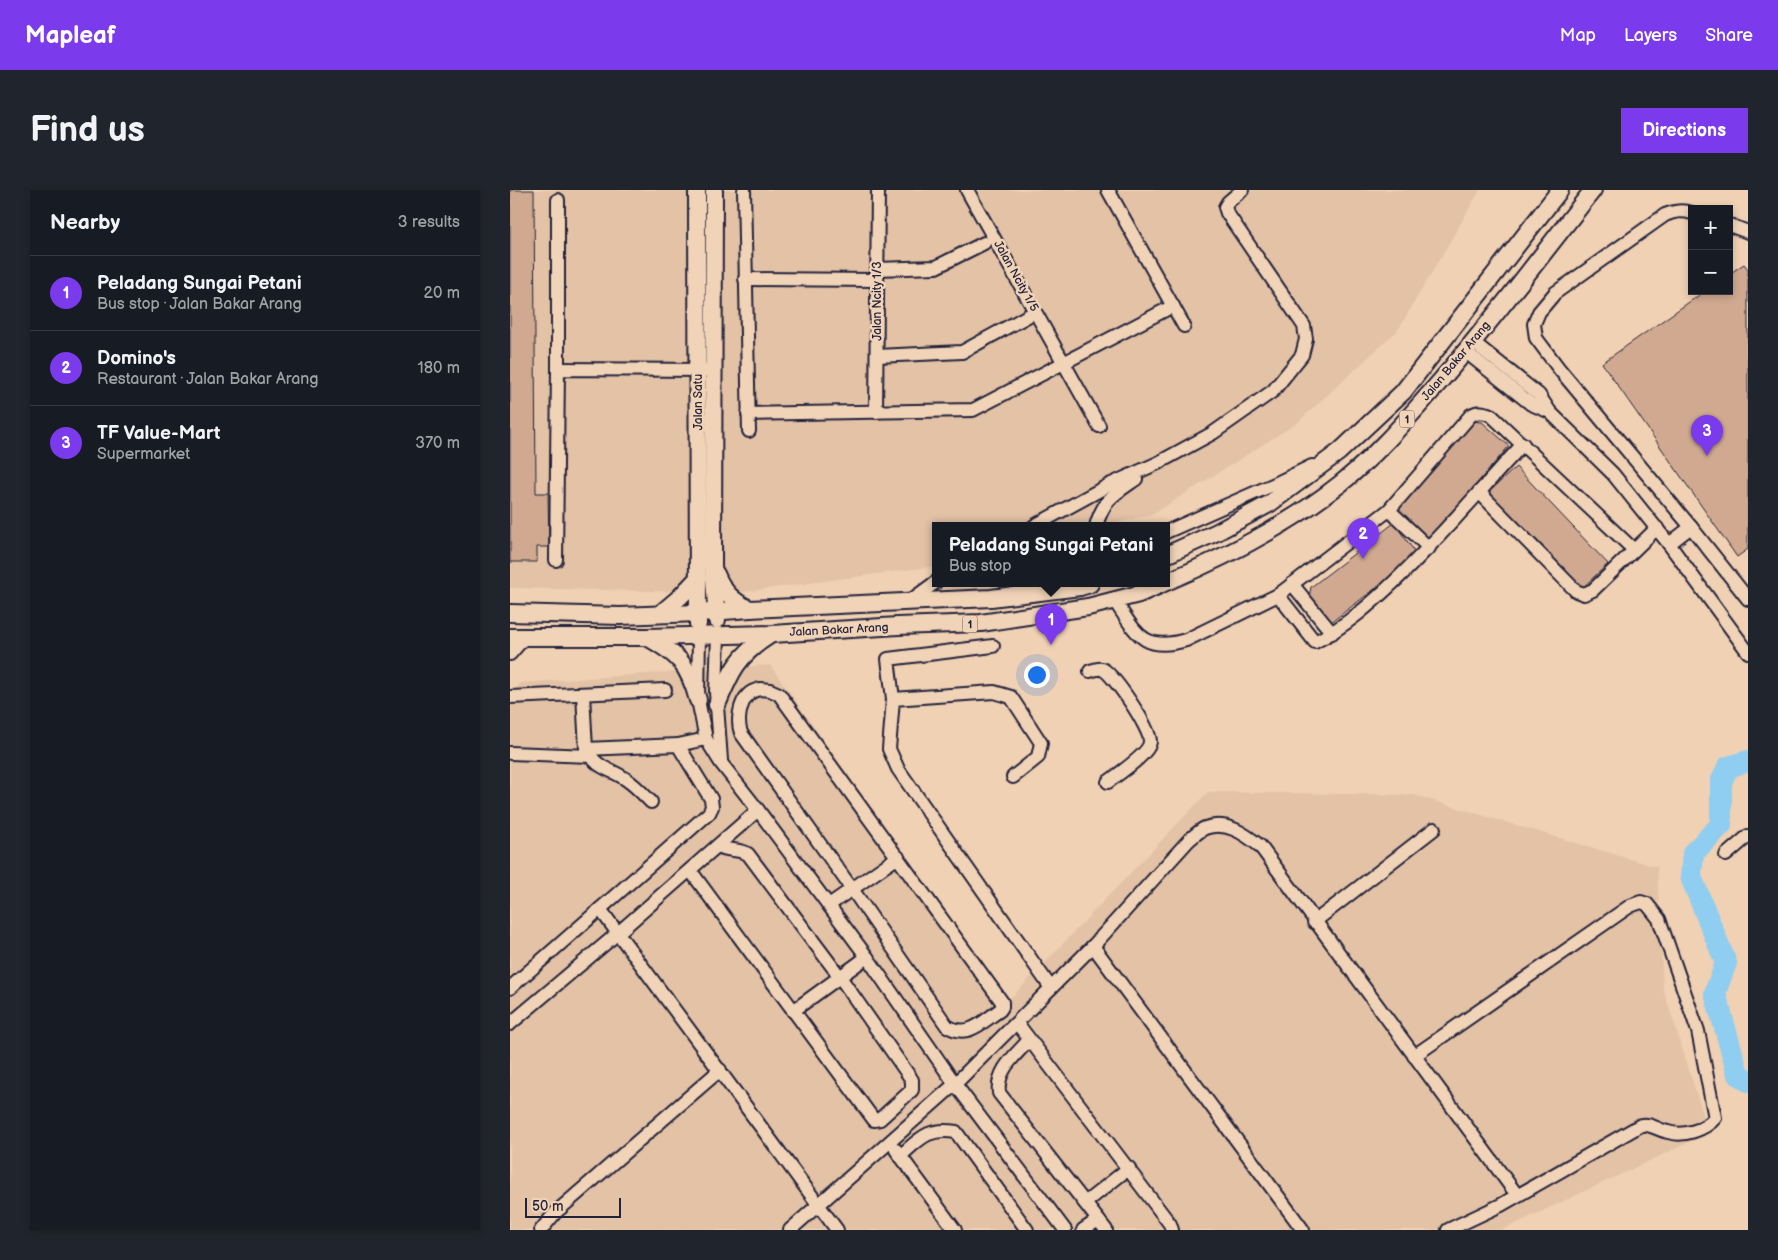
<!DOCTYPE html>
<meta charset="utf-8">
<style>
:root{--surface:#171b24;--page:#20242c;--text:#f1f3f6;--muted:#9ea1a6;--line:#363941;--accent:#7c3aed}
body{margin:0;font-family:"Balsamiq Sans",sans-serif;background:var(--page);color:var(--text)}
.controls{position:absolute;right:15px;top:15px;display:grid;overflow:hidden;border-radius:0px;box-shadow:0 2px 8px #0003}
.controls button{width:45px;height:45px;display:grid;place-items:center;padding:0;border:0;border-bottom:1px solid var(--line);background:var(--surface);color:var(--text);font:25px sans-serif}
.scale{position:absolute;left:15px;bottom:12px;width:96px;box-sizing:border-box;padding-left:5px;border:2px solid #22223b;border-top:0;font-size:14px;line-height:18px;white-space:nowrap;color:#22223b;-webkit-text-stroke:4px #f1d4b8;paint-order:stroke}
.you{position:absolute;left:526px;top:484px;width:18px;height:18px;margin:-12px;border:4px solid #fff;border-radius:50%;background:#1a73e8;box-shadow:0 0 0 8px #1a73e833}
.badge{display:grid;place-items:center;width:32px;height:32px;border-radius:50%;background:var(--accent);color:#fff;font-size:16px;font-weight:700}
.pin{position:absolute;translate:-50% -41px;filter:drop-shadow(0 1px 2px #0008)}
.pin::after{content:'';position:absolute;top:26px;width:18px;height:15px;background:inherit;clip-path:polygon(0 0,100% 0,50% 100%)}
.popup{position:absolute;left:422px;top:332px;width:238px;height:65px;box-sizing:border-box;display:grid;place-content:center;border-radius:0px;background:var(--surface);filter:drop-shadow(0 1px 4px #0005);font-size:16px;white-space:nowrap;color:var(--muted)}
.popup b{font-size:19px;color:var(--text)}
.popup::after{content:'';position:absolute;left:50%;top:100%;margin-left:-10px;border:10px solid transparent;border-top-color:var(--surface)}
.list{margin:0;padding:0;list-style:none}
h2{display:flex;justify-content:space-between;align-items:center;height:65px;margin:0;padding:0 20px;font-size:21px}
h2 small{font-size:16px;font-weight:400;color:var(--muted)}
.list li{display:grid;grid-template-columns:32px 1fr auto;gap:15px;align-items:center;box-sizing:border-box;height:75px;padding:0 20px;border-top:1px solid var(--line)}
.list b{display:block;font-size:19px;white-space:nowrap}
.list p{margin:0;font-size:16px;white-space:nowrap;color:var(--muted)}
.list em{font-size:16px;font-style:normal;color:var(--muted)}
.map{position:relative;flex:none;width:1238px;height:1040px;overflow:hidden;border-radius:0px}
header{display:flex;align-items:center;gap:30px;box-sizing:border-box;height:70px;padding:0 25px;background:var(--accent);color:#fff}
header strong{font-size:24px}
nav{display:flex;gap:28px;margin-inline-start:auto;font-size:18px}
.intro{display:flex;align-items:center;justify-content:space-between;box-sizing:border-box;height:120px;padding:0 30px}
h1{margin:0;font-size:35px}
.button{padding:12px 22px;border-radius:0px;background:var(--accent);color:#fff;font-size:18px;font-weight:700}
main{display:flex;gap:30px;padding:0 30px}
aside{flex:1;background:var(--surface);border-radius:0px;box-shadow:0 2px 8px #0003}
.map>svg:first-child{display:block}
.built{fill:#e3c2a6}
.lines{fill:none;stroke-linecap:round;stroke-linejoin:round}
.river{stroke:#90cef1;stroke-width:22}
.building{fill:#d0a990;stroke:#22223b}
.minor-casing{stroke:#22223b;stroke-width:16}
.major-casing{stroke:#22223b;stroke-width:20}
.minor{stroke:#f1d4b8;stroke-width:12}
.major{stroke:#f1d4b8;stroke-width:16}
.labels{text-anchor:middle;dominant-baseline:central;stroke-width:5;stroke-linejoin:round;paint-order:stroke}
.shield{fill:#f1d4b8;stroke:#605760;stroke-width:1}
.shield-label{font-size:11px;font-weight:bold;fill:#22223b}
.street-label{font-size:12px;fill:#22223b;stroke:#f1d4b8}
</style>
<header>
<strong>Mapleaf</strong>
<nav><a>Map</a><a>Layers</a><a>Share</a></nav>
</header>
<div class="intro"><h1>Find us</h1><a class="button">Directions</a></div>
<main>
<aside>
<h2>Nearby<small>3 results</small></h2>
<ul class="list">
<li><span class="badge">1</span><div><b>Peladang Sungai Petani</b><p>Bus stop · Jalan Bakar Arang</p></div><em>20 m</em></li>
<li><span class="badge">2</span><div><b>Domino's</b><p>Restaurant · Jalan Bakar Arang</p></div><em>180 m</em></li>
<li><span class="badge">3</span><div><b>TF Value-Mart</b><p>Supermarket</p></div><em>370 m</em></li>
</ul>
</aside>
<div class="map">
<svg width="1238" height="1040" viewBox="0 0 1238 1040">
<rect width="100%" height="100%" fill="#f1d1b3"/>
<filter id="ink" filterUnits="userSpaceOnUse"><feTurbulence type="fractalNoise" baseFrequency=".02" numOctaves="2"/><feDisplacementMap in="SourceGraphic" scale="10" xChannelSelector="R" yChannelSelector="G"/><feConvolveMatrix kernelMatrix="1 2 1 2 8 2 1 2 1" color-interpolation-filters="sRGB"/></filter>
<g filter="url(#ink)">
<!-- built -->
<g class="built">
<polygon points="0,0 970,0 888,140 787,233 643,324 593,336 426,336 426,376 226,403 0,398"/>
<polygon points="260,475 499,810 698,602 904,605 1147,677 1153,798 1199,943 992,1040 0,1040 0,509 10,493"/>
</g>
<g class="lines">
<!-- river -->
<polyline class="river" points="1238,571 1218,577 1211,592 1211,635 1183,663 1181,687 1216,773 1205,803 1228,884 1238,891"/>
</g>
<!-- building -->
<g class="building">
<polygon points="0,0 24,0 26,303 38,303 39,357 27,357 27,372 0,372"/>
<polygon points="1234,74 1238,79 1238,359 1227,367 1092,173 1195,101 1219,101 1219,84"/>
<polygon points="960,231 972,232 999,256 919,350 884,319"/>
<polygon points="1006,277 1098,374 1071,399 979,302"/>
<polygon points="884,333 908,366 820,433 799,407 801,397"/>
</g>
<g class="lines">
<!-- minor casing -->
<g class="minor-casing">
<g id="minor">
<polyline points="234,0 239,241"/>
<polyline points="457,0 589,236"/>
<polyline points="598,0 674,136"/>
<polyline points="48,10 48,179"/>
<path d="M1182,23C1172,20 1165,21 1155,25L1045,103L1029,122L1024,134L1026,148L1050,180L1181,337L1238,409"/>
<polyline points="1219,35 1238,42"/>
<polyline points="367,79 426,77 474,53"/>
<polyline points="235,89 367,90"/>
<polyline points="963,152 1029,205 1040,222 1103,284 1159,354 1238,462"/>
<polyline points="956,162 1021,214 1040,222"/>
<polyline points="367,166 452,162 525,122"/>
<polyline points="366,222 368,0"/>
<polyline points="238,224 463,220 663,116"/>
<polyline points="969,302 1066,401 1074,404 1083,400 1147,338"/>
<polyline points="879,320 919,358"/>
<polyline points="524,336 599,295 648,273 703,243 763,201 792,165 796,149 794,136 717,23 715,17 718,12 732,0"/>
<path d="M586,336C594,309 603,305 626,289"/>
<polyline points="656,342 767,293 802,276"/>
<polyline points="1159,354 1181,337"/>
<polyline points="46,370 48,179 195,180"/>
<polyline points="782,394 822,443"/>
<path d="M768,405L805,452C836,436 861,414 886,390C931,347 971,299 1013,254"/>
<path d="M604,410C626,442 632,463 676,450L768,405L879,320L961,225C969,221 973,222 981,225L1124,360"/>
<polyline points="400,411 426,392"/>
<polyline points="189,444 188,510 196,549 211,573 248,620 357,767 445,894 555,1040"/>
<polyline points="208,445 206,502 211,570"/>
<polyline points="0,464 14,448"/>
<path d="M580,481C584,480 588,478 592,479C603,483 641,539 640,552C639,564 608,584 598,592"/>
<path d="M250,499L260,500L269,504L492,812V817L490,820C472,832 458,849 437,836L342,699L231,543C227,532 229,513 239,504C241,502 246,500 250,499Z"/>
<path d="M73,504L76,559C89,581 99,577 117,590C126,596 133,604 141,612"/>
<polyline points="0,507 155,500"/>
<polyline points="383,509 378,469 483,456"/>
<polyline points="168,555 201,609 202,617 199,623 90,719 327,1040"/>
<polyline points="76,559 168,555 196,549"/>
<polyline points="0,563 81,566"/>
<polyline points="503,587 528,567 531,553 501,507 484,502 383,509 379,559 388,579 541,798"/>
<polyline points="1216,665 1238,646"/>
<path d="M180,680L364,930L370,929L402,900V890L330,787L238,664C227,658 220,662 208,656"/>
<polyline points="319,715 388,667"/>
<polyline points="804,732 924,639"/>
<polyline points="583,756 793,1040"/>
<polyline points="0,798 90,719"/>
<polyline points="283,821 357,767"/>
<polyline points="507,833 660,1034 662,1040"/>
<polyline points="0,834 108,743 248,620"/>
<path d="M519,850C505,866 486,880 489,903L596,1040"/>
<path d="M904,866L1120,716L1131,712L1137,714L1149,729L1188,841L1205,928C1195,940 1173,947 1158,942C1148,940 1140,933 1131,935L991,1015L938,1040"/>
<polyline points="386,960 445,1040"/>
<path d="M390,966C410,949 418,937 446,942L517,1040"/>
<polyline points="575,1013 619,978"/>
<polyline points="31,1040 45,1023 210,880"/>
<path d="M280,1040L445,894L583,756L679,650C684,646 690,640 695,638C716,630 735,644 750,656L1007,1005"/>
<polyline points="573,1040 588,1030"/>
</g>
</g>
<!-- major casing -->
<g class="major-casing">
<g id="major">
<polyline points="187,0 188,434"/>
<polyline points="204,0 203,375 207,430"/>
<polyline points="656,365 707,342 759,314 829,262 893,202 1050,0"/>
<path d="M206,384C213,401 223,412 240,419"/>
<path d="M656,392C718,366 777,336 830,294C863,268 892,235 920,203C977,138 1029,68 1083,0"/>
<polyline points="0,423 110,426 188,423 240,419 481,408 570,397 580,394"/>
<polyline points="150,424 170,407 188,388"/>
<polyline points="0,447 137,447 262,444 388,436 471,433 578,417 629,404 652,394"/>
<path d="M137,447C169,465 178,474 188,510"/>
<path d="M207,515C221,481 228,465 260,445"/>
</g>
</g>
<!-- minor -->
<use href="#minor" class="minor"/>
<!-- major -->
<use href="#major" class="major"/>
</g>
</g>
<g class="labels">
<!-- shield labels -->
<g class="shield">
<rect x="889.5" y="220.5" width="15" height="17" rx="4"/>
<rect x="452.5" y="425.5" width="15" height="17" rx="4"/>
</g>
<g class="shield-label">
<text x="897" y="229">1</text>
<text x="460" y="434">1</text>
</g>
<!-- street labels -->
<g class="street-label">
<text transform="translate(506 86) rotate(61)">Jalan Ncity 1/5</text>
<text transform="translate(367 111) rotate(-90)">Jalan Ncity 1/3</text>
<text transform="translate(946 171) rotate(-50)">Jalan Bakar Arang</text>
<text transform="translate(188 212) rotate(-90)">Jalan Satu</text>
<text transform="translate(329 440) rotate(-3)">Jalan Bakar Arang</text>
</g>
</g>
</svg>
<div class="controls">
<button>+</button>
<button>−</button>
</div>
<div class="scale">50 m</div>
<div class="you"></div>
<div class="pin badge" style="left:541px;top:455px">1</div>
<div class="popup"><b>Peladang Sungai Petani</b>Bus stop</div>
<div class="pin badge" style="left:853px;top:369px">2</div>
<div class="pin badge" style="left:1197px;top:266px">3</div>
</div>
</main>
